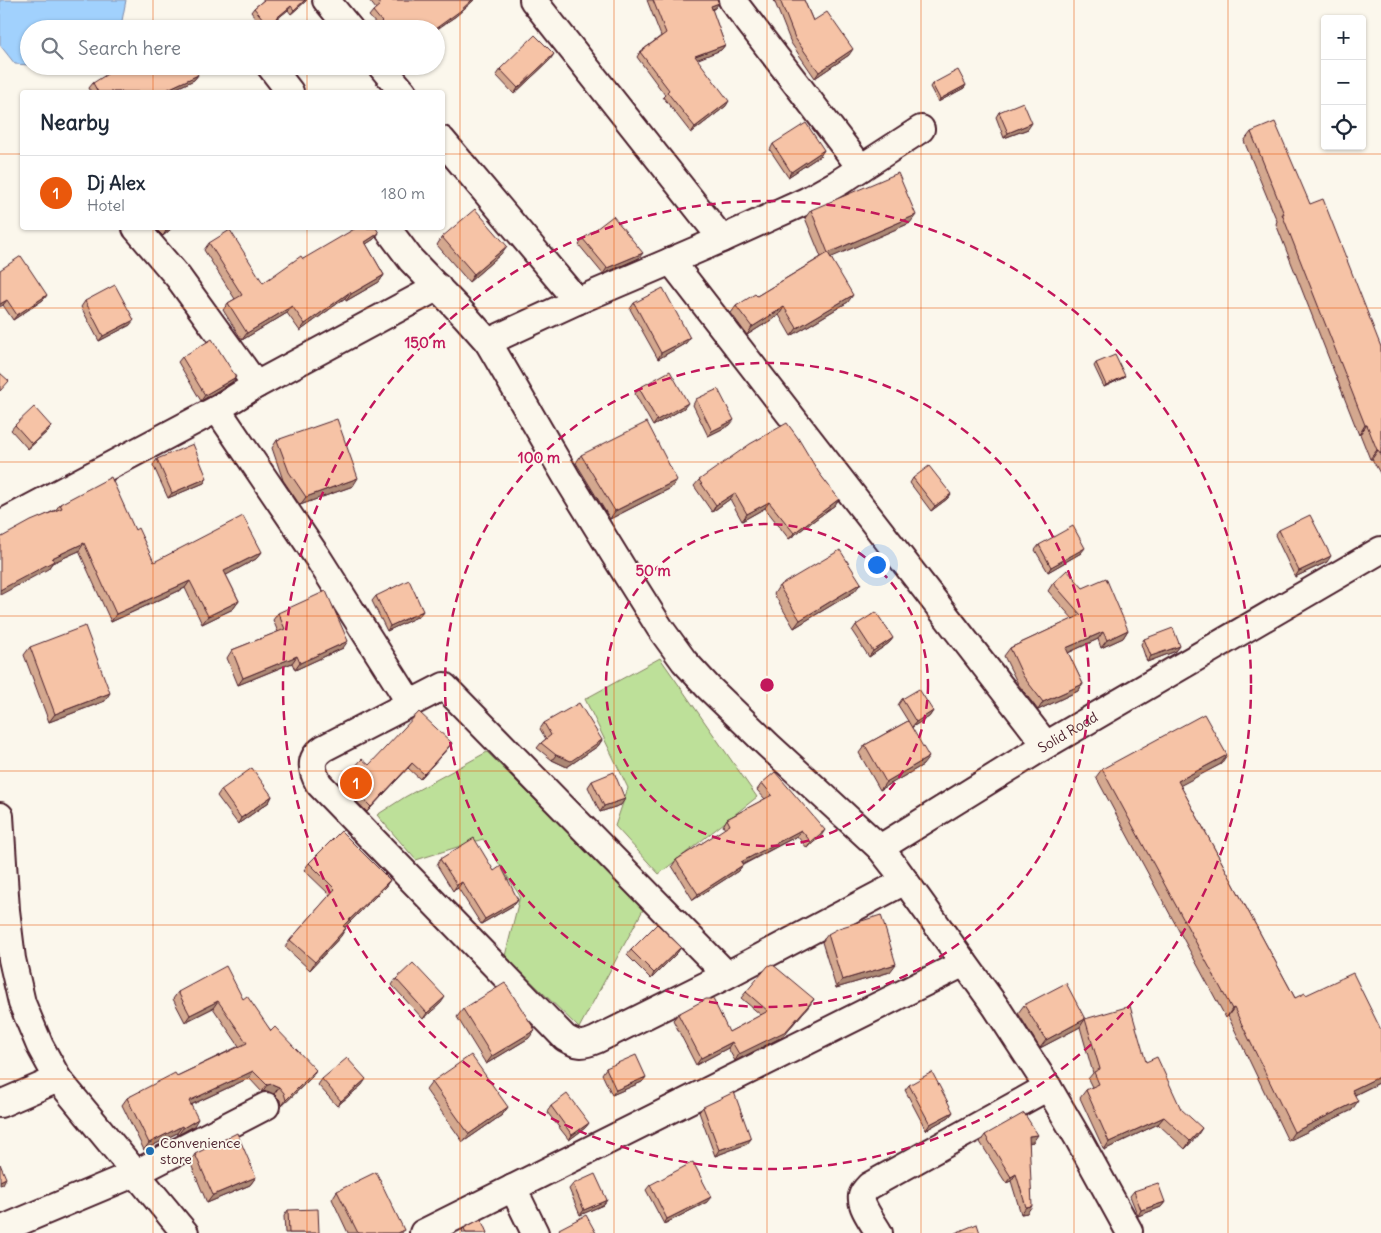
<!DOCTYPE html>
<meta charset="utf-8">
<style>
:root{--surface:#fff;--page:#f2f2f3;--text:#1f2937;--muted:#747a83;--line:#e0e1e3;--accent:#ea580c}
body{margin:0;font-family:Delius,sans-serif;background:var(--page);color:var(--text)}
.controls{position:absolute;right:15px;top:15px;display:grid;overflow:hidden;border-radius:5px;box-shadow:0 1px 4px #0004}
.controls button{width:45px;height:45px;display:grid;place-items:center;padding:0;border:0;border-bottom:1px solid var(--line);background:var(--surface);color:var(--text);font:25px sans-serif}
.you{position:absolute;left:876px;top:564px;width:18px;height:18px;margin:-12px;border:4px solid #fff;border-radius:50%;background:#1a73e8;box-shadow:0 0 0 8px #1a73e833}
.badge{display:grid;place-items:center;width:32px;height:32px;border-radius:50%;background:var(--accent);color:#fff;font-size:16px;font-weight:700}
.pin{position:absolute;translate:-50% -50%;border:2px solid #fff;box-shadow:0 1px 5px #0006}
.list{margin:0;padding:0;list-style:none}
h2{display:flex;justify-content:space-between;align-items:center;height:65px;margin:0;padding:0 20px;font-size:21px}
h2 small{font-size:16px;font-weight:400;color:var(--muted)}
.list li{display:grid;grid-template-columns:32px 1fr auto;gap:15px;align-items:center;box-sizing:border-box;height:75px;padding:0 20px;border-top:1px solid var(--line)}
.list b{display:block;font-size:19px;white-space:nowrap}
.list p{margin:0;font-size:16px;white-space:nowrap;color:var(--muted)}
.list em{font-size:16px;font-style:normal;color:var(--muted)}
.icon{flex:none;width:28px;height:28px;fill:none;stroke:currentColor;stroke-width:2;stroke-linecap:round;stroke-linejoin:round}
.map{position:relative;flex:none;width:1381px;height:1233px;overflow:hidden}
.search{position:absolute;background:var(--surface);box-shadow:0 1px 4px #0004;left:20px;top:20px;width:425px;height:55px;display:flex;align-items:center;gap:12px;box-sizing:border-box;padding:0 18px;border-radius:28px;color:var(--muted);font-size:19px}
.panel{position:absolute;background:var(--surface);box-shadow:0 1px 4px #0004;left:20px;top:90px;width:425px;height:140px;border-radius:5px}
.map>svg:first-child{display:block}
.green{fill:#bde099;stroke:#848062}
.water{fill:#a1d1fd;stroke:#7e8aa9}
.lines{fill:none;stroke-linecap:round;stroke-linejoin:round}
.minor-casing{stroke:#4a1f2b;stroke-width:30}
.minor{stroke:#fbf7ec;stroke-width:26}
.wall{fill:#d4a88f;stroke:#4a1f2b}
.shaded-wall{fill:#ac8874;stroke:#4a1f2b}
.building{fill:#f6c3a6;stroke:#4a1f2b}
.grid{fill:none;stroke:#e8590c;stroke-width:1;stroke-opacity:0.55}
.ring{fill:none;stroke:#c2185b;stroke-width:2.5;stroke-dasharray:9 6}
.poi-dot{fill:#1f6fb2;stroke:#fbf7ec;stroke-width:2}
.labels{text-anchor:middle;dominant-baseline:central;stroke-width:4;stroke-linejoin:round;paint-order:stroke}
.street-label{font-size:14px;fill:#4a1f2b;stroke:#fbf7ec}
.poi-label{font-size:14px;fill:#4a1f2b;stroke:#fbf7ec;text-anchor:start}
.centre{fill:#c2185b;stroke:#fbf7ec;stroke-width:2.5}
.ring-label{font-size:15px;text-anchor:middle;font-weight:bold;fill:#c2185b;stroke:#fbf7ec;stroke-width:4;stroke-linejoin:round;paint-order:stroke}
</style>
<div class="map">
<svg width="1381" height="1233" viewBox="0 0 1381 1233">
<rect width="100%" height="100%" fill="#fbf7ec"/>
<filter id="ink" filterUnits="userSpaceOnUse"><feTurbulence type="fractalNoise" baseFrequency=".02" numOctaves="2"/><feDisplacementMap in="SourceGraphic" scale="10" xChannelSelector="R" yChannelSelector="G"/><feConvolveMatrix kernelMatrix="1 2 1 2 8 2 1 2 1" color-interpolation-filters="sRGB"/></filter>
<g filter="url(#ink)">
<!-- green -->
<g class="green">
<polygon points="660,658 757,797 659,874 615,826 628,788 585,699"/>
<polygon points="487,752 644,908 579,1028 505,956 520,896 483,839 416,860 377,815 405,797"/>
</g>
<!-- water -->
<polygon class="water" points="0,0 126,0 121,26 119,29 29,29 29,65 15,64 0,45"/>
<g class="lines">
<!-- minor casing -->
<g class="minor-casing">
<g id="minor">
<polyline points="326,0 350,29"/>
<polyline points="533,0 722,239"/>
<polyline points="732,0 861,168"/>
<polyline points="270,66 290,92"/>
<polyline points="381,66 403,92"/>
<polyline points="442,140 577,301"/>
<polyline points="136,228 178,277 256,385"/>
<polyline points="387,228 411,260 465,316 488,342 567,478 628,577 660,628 684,661 708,687 768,745 880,848"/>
<polyline points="671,261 722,239 806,201 838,183 921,129"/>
<polyline points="488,342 577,301 671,261 1046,745"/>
<polyline points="217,409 318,558 410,703"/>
<polyline points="0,524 217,409 256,385 438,287"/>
<polyline points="0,816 6,910 12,959 22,1003 40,1046 58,1079 185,1233"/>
<path d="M727,975L444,686L324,748C309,758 311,770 319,784L565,1038C577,1045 582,1046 596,1040L727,975L905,881"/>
<polyline points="0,1104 58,1079"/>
<polyline points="513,1188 535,1233"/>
<polyline points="0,1230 136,1173 266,1106"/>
<path id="s1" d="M1129,1231L1079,1140L1048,1087L996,1007L895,867L880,848L1046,745L1381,550"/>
<polyline points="423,1233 964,963"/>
<path d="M879,1233C874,1224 860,1206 862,1196C863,1192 866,1189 869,1186L1048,1087"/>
</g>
</g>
<!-- minor -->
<use href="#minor" class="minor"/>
</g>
<!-- wall -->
<g class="wall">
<polygon points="264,0 307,0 291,14 288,10 264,29 251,12 254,8"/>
<polygon points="369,0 474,0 456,16 436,29 376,29 378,26 369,16 373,11 376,9"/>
<polygon points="647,0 717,0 715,8 712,10 725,45 721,50 697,59 726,106 691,133 663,97 665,95 637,57 640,52 661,36"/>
<polygon points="774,0 804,0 813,21 849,55 815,78 791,43"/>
<polygon points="550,60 514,94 496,75 500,69"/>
<polygon points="198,75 194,80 170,91 171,92 91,92 89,88 93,83"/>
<polygon points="932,84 966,85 964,88 938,102 930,87"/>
<polygon points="999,112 1028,129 1004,138 996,117"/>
<polygon points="1251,132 1310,204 1381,347 1381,475 1372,459 1370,459 1360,434 1359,435 1276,224 1277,221 1244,141"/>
<polygon points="773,144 824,150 820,156 788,177 770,150"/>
<polygon points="811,210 910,223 831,257 848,302 791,336 779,315 747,335 731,313 736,306 757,296 821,257 805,218"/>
<polygon points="155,228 172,228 163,236"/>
<polygon points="379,233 374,239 366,244 384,275 379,282 346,301 345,298 300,331 287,313 242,340 223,310 228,303 235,299 204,250 209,243 263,283 303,259"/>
<polygon points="442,237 501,254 469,282 437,245"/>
<polygon points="583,239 639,258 603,274 579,245"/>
<polygon points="0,270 47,295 43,300 13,320 3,305"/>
<polygon points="85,301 130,325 99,341 81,307"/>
<polygon points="634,303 686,343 658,359 630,309"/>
<polygon points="182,357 232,382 201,401 178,362"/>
<polygon points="1096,363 1125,376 1123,378 1104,387 1094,366"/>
<polygon points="639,388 684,408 653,426 635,394"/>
<polygon points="696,399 730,425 708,436 693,405"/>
<polygon points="15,425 51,426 48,431 28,449 11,430"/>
<polygon points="277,440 353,486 300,505 283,480 272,448"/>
<polygon points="581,455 671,488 610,519 576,463"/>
<polygon points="157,459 207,478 204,483 168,498 153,465"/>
<polygon points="913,478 951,494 947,499 931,511 910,483"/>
<polygon points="699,480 835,505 789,539 765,508 742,521 730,499 712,512 694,486"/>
<polygon points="60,504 135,530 154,562 262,552 256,559 226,575 239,601 233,609 202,624 185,588 111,622 79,551 52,563 48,569 55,511"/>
<polygon points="1279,530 1327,562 1295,577 1275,535"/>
<polygon points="1039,545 1081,553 1048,572 1035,550"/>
<polygon points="1053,583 1083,588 1128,630 1123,638 1101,648 1098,639 1068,653 1083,684 1078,691 1038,710 1018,684 1004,656 1010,648 1073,619 1048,591"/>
<polygon points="779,586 855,591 794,628 774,594"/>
<polygon points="376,596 423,611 419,616 387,631 372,601"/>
<polygon points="278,613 343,648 295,670 292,663 238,685 227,658 232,650 278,632 273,620"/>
<polygon points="856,625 893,638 889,643 869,657 852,631"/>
<polygon points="1144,639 1180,646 1176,651 1147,662 1141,644"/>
<polygon points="30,647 105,701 49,722 24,655"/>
<polygon points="902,699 933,711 929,717 912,727 923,765 880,790 859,753 865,745 908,721 898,705"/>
<polygon points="544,723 602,740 598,746 567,767 552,760 537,748 541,743 546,739 540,729"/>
<polygon points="452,743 448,748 420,779 408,768 367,812 340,784 344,779 369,765"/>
<polygon points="1221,764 1180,785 1295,998 1306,995 1381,1030 1381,1082 1355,1095 1352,1110 1288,1141 1228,1016 1226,1018 1096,777 1102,769"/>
<polygon points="592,781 621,805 600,812 588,787"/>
<polygon points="762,783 821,836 807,848 797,836 743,865 738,871 693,900 672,866 676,860 725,829 723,826 727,819 765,799 757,790"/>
<polygon points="221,790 272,796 269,802 238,824 217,796"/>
<polygon points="440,859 494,871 518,900 514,905 481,924 458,888 453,891 437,865"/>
<polygon points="309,863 390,880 385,887 344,927 341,936 310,970 285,947 290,940 330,895 304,870"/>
<polygon points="828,934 890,972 836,988 822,942"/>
<polygon points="681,947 677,953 651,979 627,955 631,950"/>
<polygon points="396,979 441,1003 423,1019 392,985"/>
<polygon points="178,992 243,999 312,1077 281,1107 280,1100 274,1094 267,1091 262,1092 249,1078 191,1105 194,1126 178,1135 177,1133 144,1150 122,1105 127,1098 177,1076 239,1046 213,1008 185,1022 173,999"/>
<polygon points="746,992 814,999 809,1006 782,1037 735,1061 728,1048 696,1065 673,1020 678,1014 729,1032 761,1015 741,998"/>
<polygon points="1024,1005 1085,1019 1146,1062 1181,1109 1197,1136 1185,1149 1158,1124 1104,1150 1080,1098 1086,1090 1092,1087 1088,1079 1093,1073 1080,1027 1040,1048 1018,1013"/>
<polygon points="463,1009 529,1038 486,1064 457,1017"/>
<polygon points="606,1068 646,1077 642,1082 612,1095 602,1074"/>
<polygon points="322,1079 362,1085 337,1106 318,1085"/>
<polygon points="432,1082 508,1107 502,1115 463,1142 426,1090"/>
<polygon points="909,1085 953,1112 949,1117 926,1130 905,1090"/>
<polygon points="551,1106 589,1123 585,1128 569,1140 547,1112"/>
<polygon points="703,1107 747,1144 715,1156 699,1112"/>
<polygon points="985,1135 1033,1142 1029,1143 1027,1213 1021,1214 1011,1181 1006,1183 980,1142"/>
<polygon points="195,1154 256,1177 250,1185 207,1203 190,1162"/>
<polygon points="573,1184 607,1200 603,1205 580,1215 569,1189"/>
<polygon points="650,1185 707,1202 664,1224 646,1190"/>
<polygon points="337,1191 404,1230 402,1233 348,1233 332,1199"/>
<polygon points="1134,1191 1165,1202 1161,1207 1138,1216 1130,1196"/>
<polygon points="288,1210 319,1233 285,1233 284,1216"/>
<polygon points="464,1228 487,1233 463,1233 462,1230"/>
</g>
<!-- shaded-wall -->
<g class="shaded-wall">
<polygon points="305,0 307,0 291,14 294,10"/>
<polygon points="472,0 474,0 456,16 436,30 436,29 435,29"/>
<polygon points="719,3 715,8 707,11 711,6"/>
<polygon points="291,6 288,10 265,29 268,25"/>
<polygon points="725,45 721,50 691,62 695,56"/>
<polygon points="853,49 849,55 815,78 819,72"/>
<polygon points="554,54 550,60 514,94 518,88"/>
<polygon points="198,75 194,80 168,92 168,89"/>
<polygon points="966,85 964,88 938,102 940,99"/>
<polygon points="729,101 726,106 691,133 695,127"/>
<polygon points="1032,123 1028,129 1004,138 1008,133"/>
<polygon points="824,150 820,156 788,177 791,172"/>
<polygon points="916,215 910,223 823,261 828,253"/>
<polygon points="170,228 172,228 163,236 166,231"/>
<polygon points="379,233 374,239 360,248 365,242"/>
<polygon points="507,246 501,254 469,282 474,274"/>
<polygon points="643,253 639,258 603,274 607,268"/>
<polygon points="384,275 379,282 346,301 351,294"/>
<polygon points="350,292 345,298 300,331 305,324"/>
<polygon points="47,295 43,300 13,320 17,315"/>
<polygon points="853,295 848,302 791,336 797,328"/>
<polygon points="7,300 3,305 0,307 0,304"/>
<polygon points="292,306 287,313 242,340 247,333"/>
<polygon points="784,307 779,315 747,335 752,327"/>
<polygon points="134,320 130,325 99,341 103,336"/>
<polygon points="690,338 686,343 658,359 661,353"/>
<polygon points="1125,376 1123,378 1104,387 1106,385"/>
<polygon points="236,377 232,382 201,401 205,395"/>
<polygon points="688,403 684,408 653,426 657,420"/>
<polygon points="734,420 730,425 708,436 712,431"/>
<polygon points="1365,425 1367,425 1360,434 1359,435"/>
<polygon points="51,426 48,431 28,449 32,444"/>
<polygon points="1377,450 1378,450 1372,459 1370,459"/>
<polygon points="207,478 204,483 168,498 172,493"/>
<polygon points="358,478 353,486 300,505 306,497"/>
<polygon points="677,480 671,488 610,519 615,511"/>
<polygon points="735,493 730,499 712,512 716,505"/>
<polygon points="951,494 947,499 931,511 935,506"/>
<polygon points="839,499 835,505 789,539 794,533"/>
<polygon points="769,502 765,508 742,521 747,514"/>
<polygon points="84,543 79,551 52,563 48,569 0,595 0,590 52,558"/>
<polygon points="1085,548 1081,553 1048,572 1051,567"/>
<polygon points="262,552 256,559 219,579 224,571"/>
<polygon points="1331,556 1327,562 1295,577 1299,571"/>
<polygon points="190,581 185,588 111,622 116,614"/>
<polygon points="861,583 855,591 794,628 800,620"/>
<polygon points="239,601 233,609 202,624 208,616"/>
<polygon points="423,611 419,616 387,631 390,626"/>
<polygon points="1128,630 1123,638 1101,648 1107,640"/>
<polygon points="1103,632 1098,639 1061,656 1066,648"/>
<polygon points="893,638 889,643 869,657 873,651"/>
<polygon points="348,641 343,648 295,670 300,663"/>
<polygon points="1180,646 1176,651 1147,662 1151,656"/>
<polygon points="297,656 292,663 238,685 243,678"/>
<polygon points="1083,684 1078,691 1038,710 1043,702"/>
<polygon points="110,693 105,701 49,722 55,714"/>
<polygon points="933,711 929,717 912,727 916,722"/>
<polygon points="602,740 598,746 567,767 552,760 556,755"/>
<polygon points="452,743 448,748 420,779 424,774"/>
<polygon points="1227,755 1221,764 1172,790 1178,781"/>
<polygon points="929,757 923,765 880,790 886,782"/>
<polygon points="412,763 408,768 367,812 371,807"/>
<polygon points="272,796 269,802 238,824 241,818"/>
<polygon points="625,799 621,805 600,812 604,806"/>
<polygon points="801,830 797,836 736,868 741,862"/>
<polygon points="825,830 821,836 807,848 811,842"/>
<polygon points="743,865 738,871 693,900 698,894"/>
<polygon points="390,880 385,887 338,934 343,926"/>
<polygon points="462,882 458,888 453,891 457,885"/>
<polygon points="518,900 514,905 481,924 485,919"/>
<polygon points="346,928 341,936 310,970 315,962"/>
<polygon points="681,947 677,953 651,979 654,973"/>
<polygon points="896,964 890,972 836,988 842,980"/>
<polygon points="445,997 441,1003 423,1019 427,1013"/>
<polygon points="814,999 809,1006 782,1037 735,1061 739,1054"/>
<polygon points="218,1001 213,1008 185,1022 190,1015"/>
<polygon points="1234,1008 1228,1016 1226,1018 1232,1009"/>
<polygon points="1085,1019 1080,1027 1040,1048 1046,1040"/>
<polygon points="535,1030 529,1038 486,1064 492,1056"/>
<polygon points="732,1042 728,1048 696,1065 701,1058"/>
<polygon points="316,1070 312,1077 281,1107 286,1100"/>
<polygon points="253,1071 249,1078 184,1108 189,1101"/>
<polygon points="1381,1076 1381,1082 1346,1099 1352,1090"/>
<polygon points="646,1077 642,1082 612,1095 616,1090"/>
<polygon points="366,1079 362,1085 337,1106 341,1101"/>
<polygon points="272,1084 279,1087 274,1094 267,1091 262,1092 267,1085"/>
<polygon points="1358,1101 1352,1110 1288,1141 1294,1132"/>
<polygon points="508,1107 502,1115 463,1142 469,1134"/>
<polygon points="953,1112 949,1117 926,1130 930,1124"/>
<polygon points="1164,1117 1158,1124 1104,1150 1109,1142"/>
<polygon points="198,1119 194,1126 178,1135 183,1128"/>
<polygon points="589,1123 585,1128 569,1140 572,1135"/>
<polygon points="182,1126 177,1133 144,1150 149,1143"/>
<polygon points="1202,1128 1197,1136 1185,1149 1190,1141"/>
<polygon points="1038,1135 1033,1142 1024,1143 1029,1136"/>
<polygon points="751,1139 747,1144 715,1156 719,1150"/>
<polygon points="1016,1174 1011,1181 1006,1183 1011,1177"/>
<polygon points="256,1177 250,1185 207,1203 213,1195"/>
<polygon points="6,1178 3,1184 0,1185 0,1181"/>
<polygon points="711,1197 707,1202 664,1224 667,1219"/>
<polygon points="607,1200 603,1205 580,1215 584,1210"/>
<polygon points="1165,1202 1161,1207 1138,1216 1141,1210"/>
<polygon points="1032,1206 1027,1213 1021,1214 1026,1207"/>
</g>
<!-- building -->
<g class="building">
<polygon points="264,0 305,0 294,10 291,6 268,25 254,8"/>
<polygon points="377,0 472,0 460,11 435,29 383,29 379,24 382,22 373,11 380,5"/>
<polygon points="653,0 717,0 719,3 711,6 725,45 695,56 729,101 695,127 667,92 669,90 640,52 666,33"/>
<polygon points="780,0 804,0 813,21 827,12 853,49 819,72 795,38"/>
<polygon points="535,35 554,54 518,88 500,69"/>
<polygon points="120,66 194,66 198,75 168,89 171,92 98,92 93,83"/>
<polygon points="958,70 966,85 940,99 932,84"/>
<polygon points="1023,102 1032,123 1008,133 999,112"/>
<polygon points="1275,122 1310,204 1323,199 1381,347 1381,454 1378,450 1377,450 1367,425 1365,425 1282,214 1284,214 1251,132"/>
<polygon points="806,123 824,150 791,172 773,144"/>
<polygon points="898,173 916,215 828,253 811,210"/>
<polygon points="475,209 507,246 474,274 442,237"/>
<polygon points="613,216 643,253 607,268 583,239"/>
<polygon points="164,228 170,228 166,231"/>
<polygon points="356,228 376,228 379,233 365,242 384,275 351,294 350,292 305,324 292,306 247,333 228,303 242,295 209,243 230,230 263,283 301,256 303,259"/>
<polygon points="828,253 853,295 797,328 784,307 752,327 736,306 755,294 757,296"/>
<polygon points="21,256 47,295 17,315 7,300 0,304 0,270"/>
<polygon points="115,285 134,320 103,336 85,301"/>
<polygon points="663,288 690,338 661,353 634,303"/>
<polygon points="212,339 236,377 205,395 182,357"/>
<polygon points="1115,355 1125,376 1106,385 1096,363"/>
<polygon points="670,371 688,403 657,420 639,388"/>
<polygon points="0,373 9,381 0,391"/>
<polygon points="718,389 734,420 712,431 696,399"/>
<polygon points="34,407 51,426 32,444 15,425"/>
<polygon points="337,419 358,478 306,497 289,472 277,440"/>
<polygon points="647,422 677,480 615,511 581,455"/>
<polygon points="787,423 798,438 819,473 839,499 794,533 769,502 747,514 735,493 716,505 699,480 750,444"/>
<polygon points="193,444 207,478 172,493 157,459"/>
<polygon points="929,466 951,494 935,506 913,478"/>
<polygon points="111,477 135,530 138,528 154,562 243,516 262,552 224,571 239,601 208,616 190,581 116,614 84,543 52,558 54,561 0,590 0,538 31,521 62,508 60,504"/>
<polygon points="1310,515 1331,556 1299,571 1279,530"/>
<polygon points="1073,526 1085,548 1051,567 1039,545"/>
<polygon points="840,550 861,583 800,620 779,586"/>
<polygon points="1067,570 1083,588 1106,578 1128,630 1107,640 1103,632 1066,648 1083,684 1043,702 1023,676 1010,648 1081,615 1053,583"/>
<polygon points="409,580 423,611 390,626 376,596"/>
<polygon points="326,591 348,641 300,663 297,656 243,678 232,650 285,629 278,613"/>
<polygon points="876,612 893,638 873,651 856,625"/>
<polygon points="85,626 110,693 55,714 30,647"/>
<polygon points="1173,628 1180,646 1151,656 1144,639"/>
<polygon points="919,689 933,711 916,722 902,699"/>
<polygon points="579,703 602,740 571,761 556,755 541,743 551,735 544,723"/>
<polygon points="419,712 452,743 424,774 412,763 371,807 344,779 362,759 369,765"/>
<polygon points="1204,714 1227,755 1178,781 1295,998 1305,993 1306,995 1353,973 1381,1030 1381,1076 1352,1090 1358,1101 1294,1132 1234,1008 1232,1009 1102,769"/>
<polygon points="908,721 929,757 886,782 865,745"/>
<polygon points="252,768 272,796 241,818 221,790"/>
<polygon points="614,772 625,799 604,806 592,781"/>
<polygon points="775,772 825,830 811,842 801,830 741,862 743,865 698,894 676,860 730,825 727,819 772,795 762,783"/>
<polygon points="341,831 390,880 343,926 346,928 315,962 290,940 335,889 309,863"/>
<polygon points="474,838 494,871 501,866 518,900 485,919 462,882 457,885 440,859"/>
<polygon points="881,915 896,964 842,980 828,934 839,928"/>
<polygon points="657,924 681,947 654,973 631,950"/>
<polygon points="413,963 445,997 427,1013 396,979"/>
<polygon points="772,964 814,999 786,1031 739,1054 732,1042 701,1058 678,1014 706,999 713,999 729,1032 768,1011 746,992 768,966"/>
<polygon points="226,966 243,999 247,996 271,1031 275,1027 316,1070 286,1100 284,1093 279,1087 272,1084 267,1085 253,1071 189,1101 198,1119 183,1128 182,1126 149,1143 127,1098 175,1073 177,1076 247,1043 218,1001 190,1015 178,992"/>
<polygon points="505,983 535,1030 492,1056 463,1009"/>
<polygon points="1066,983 1085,1019 1046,1040 1024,1005"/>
<polygon points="1130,1006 1146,1062 1157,1057 1181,1109 1202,1128 1190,1141 1164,1117 1109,1142 1086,1090 1099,1084 1094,1072 1100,1069 1085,1019"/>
<polygon points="471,1055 508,1107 469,1134 432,1082"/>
<polygon points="636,1055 646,1077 616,1090 606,1068"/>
<polygon points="347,1058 366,1079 341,1101 322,1079"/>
<polygon points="932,1072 953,1112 930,1124 909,1085"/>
<polygon points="734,1092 751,1139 719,1150 703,1107"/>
<polygon points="567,1094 589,1123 572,1135 551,1106"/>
<polygon points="1024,1113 1038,1135 1029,1136 1032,1206 1026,1207 1016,1174 1011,1177 985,1135"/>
<polygon points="237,1133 256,1177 213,1195 195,1154"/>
<polygon points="693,1162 711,1197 667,1219 650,1185"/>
<polygon points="0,1164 6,1178 0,1181"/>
<polygon points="376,1172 404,1230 398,1233 358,1233 337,1191"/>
<polygon points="595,1174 607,1200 584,1210 573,1184"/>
<polygon points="1158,1183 1165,1202 1141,1210 1134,1191"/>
<polygon points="318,1209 319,1233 289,1233 288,1210"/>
<polygon points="586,1215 596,1233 561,1233 559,1229"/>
<polygon points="481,1219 487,1233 466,1233 464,1228"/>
<polygon points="977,1224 980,1233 955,1233"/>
</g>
</g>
<!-- grid -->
<path class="grid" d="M153,0V29M307,0V29M460,0V1233M614,0V1233M767,0V1233M921,0V1233M1074,0V1233M1228,0V1233M153,66V92M307,66V92M0,154H22M442,154H1381M153,228V1233M307,228V1233M0,308H1381M0,462H1381M0,616H1381M0,771H1381M0,925H1381M0,1079H1381"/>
<!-- distance rings -->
<g class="ring">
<circle cx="767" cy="685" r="161"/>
<circle cx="767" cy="685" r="322"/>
<circle cx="767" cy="685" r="484"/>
</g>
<!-- markers -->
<circle class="poi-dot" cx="150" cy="1151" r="5"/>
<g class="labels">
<!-- street labels -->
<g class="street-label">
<text stroke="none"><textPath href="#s1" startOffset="678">Solid Road</textPath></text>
</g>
<!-- poi labels -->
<g class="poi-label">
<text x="160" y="1143">Convenience<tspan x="160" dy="16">store</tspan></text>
</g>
</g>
<circle cx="767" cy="685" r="8" class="centre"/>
<g class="ring-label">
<text x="425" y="348">150 m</text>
<text x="539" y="463">100 m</text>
<text x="653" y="576">50 m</text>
</g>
</svg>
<div class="controls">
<button>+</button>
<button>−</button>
<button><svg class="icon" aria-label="locate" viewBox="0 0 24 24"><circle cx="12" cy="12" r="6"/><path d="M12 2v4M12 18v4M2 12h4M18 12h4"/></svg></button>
</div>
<div class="you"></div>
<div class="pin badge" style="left:356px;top:783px">1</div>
<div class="search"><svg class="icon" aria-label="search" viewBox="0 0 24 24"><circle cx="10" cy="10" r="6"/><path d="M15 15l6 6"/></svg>Search here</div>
<section class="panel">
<h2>Nearby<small></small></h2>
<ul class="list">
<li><span class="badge">1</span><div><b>Dj Alex</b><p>Hotel</p></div><em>180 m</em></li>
</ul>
</section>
</div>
